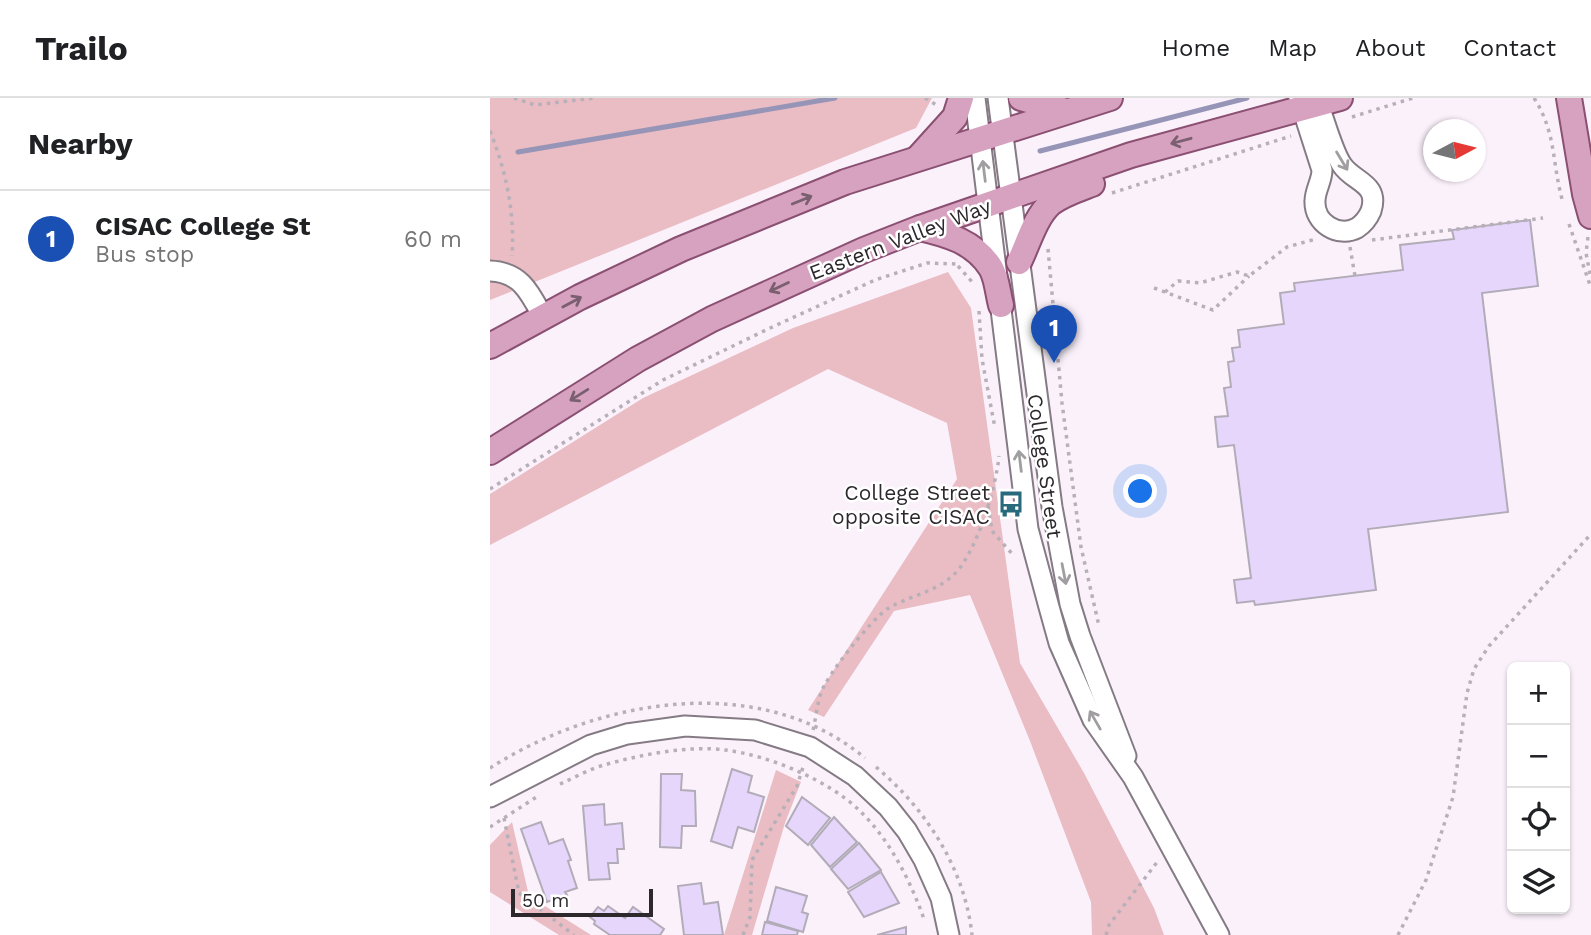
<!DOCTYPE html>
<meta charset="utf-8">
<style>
:root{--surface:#fff;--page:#f2f2f2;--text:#202124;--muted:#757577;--line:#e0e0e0;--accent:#28697c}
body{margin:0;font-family:"Work Sans",sans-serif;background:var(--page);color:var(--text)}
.controls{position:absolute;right:21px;bottom:21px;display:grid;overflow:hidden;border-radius:10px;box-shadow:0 2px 5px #0004}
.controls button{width:63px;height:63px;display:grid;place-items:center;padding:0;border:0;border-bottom:2px solid var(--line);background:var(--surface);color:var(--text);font:35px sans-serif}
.compass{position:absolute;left:933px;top:21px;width:63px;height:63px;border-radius:50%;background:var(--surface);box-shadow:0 2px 5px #0004;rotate:83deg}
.scale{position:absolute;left:21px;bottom:18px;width:142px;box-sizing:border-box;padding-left:7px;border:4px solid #2c282c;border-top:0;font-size:19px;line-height:24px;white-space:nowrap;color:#2c282c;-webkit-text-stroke:5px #fff;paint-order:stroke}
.you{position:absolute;left:651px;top:394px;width:24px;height:24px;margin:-18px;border:5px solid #fff;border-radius:50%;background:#1a73e8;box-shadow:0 0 0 10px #1a73e833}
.badge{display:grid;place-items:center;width:46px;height:46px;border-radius:50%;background:var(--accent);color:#fff;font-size:23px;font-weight:700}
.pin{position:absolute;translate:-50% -58px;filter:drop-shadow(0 2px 4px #0008)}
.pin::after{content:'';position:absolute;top:37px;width:24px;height:21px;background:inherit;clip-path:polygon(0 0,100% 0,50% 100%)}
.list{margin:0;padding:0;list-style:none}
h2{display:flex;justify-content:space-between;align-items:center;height:91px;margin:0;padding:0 28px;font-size:30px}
h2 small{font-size:23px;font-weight:400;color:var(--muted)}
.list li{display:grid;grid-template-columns:46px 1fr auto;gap:21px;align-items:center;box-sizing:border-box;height:98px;padding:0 28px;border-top:2px solid var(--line)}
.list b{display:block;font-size:26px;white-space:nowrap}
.list p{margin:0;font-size:23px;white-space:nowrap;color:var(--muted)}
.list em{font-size:23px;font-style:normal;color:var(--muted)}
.icon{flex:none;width:38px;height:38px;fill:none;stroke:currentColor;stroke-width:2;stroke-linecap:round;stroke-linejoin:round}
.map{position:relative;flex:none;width:1101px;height:837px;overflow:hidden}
header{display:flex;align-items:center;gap:42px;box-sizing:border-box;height:98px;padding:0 35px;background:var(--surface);border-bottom:2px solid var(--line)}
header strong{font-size:33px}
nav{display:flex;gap:38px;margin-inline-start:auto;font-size:24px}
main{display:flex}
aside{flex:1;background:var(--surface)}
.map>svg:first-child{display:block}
.green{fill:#eabcc3}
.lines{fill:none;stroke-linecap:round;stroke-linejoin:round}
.stream{stroke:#9695b8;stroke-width:5}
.building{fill:#e6d6fb;stroke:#b1acb8;stroke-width:2}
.minor-casing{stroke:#847b84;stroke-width:23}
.major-casing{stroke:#8a4f71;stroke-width:28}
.path{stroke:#b8b0b8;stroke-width:3.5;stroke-dasharray:3.5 5;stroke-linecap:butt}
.minor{stroke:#fff;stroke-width:19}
.major{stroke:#d7a2c0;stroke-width:24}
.oneway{stroke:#795f6f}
.oneway2{stroke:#a09ea0}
.labels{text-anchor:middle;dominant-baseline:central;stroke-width:5;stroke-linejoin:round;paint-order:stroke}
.street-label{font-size:21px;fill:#2c282c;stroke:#fff}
.poi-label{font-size:21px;fill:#2c282c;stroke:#fff;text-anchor:end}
</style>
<header>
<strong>Trailo</strong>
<nav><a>Home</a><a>Map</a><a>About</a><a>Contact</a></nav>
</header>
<main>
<aside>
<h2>Nearby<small></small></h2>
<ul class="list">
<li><span class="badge" style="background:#1a4fb4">1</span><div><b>CISAC College St</b><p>Bus stop</p></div><em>60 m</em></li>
</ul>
</aside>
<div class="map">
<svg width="1101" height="837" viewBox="0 0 1101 837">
<rect width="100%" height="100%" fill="#fbf1fb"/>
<!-- green -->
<g class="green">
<polygon points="0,0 442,0 426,30 0,202"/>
<polygon points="458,174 481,210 530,565 594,675 664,810 674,837 602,837 601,804 540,643 480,497 404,513 334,619 318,612 467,381 457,325 338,271 0,447 0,396 153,300 303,230"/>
<polygon points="286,672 311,684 295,725 262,837 234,837"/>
<polygon points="22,724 39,798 101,837 69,837 0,794 0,747"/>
</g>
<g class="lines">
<!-- stream -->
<g class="stream">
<polyline points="550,53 757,0"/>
<polyline points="28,54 345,0"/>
</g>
</g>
<!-- building -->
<g class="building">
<polygon points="1040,122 1048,188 992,195 1018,414 878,431 886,492 765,507 764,503 747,505 744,482 761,480 744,347 728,349 725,319 738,318 734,290 741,289 738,264 744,263 742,250 750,249 748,232 794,226 790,195 805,193 804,185 913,172 910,147 964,141 962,132"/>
<polygon points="242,671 262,678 258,694 274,699 264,734 248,729 242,750 221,743"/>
<polygon points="171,676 192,676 191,692 205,693 206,728 192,728 191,750 170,749"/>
<polygon points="312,699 340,720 318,747 296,728"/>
<polygon points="114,706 115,727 132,725 134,751 127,751 128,765 118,765 120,781 99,782 93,708"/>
<polygon points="344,719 367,744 340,769 321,747"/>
<polygon points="51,724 59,746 73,741 81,762 78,763 87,790 75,794 77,797 57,804 31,731"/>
<polygon points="369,745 391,772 358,791 341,771"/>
<polygon points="391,774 409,805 374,819 358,794"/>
<polygon points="211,785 214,806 228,804 233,837 194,837 188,788"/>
<polygon points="286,789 317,798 312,814 318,816 313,834 277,823"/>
<polygon points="118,808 135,820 143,809 174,831 170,837 120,837 104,826 105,823 100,819 108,809 114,813"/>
<polygon points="275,824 308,833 307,837 272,837"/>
<polygon points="416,829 416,837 387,837"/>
</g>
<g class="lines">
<!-- minor casing -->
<g class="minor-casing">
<g id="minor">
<polyline points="485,0 538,431 559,509 569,545 603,622 643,679 729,837"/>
<polyline points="508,0 562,409 580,506 590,538 636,658"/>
<path d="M809,0L832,72C832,83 825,92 825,103C824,125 848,140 867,130C873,126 878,120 881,113C890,85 863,84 852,67C844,56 831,14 827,0"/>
<path d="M0,173C31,174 40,195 53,219"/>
<polyline points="0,699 101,647 137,636 195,628 265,632 320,649 365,678 398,709 417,733 434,762 451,800 459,837"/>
</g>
</g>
<!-- major casing -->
<g class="major-casing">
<g id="major">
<polyline points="531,0 576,13"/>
<polyline points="1079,0 1095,96 1101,118"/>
<polyline points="428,60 465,19 471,0"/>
<path d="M430,130C457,136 485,144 501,170C507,180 508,196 511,207"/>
<path d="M529,164C538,146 545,119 561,105C573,96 589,91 602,86"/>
<polyline points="0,248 90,199 191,151 355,84 620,0"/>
<polyline points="0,354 148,261 222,221 374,152 430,130 641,57 850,0"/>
</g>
</g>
<!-- path -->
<g class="path">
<polyline points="24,0 45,7 104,0"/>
<polyline points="435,0 448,8"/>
<path d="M1044,0C1066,34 1062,64 1072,101"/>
<polyline points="862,19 923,0"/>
<path d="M0,33C16,73 25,114 22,158"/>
<polyline points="622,95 801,38"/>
<polyline points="1079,126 1101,190"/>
<polyline points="1098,139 1096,155 1101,181"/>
<polyline points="882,142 1053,120"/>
<polyline points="860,149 865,178"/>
<polyline points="558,151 572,305 591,449 609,528"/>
<polyline points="468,168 484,186"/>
<polyline points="664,190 723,212 759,178"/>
<polyline points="675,194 688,183 710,185 747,174 759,178 797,149 826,141"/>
<polyline points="489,213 492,261 505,330"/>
<polyline points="0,391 173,282 278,231 385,182 437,165 466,166"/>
<polyline points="498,408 502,433 524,458"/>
<path d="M323,632C326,620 327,606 331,595C337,577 381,522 397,511C416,499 442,495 460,480C485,461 506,390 509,358"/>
<path d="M386,669C436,711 475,771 482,837"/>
<path d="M0,670C108,601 269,572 375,660"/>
<path d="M70,686C84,680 99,671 114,667C149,657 198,647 235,652C278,657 338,682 369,712C400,742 420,782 434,821"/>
<polyline points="14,720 29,795 84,837"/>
<polyline points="0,729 48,698"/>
<polyline points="253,837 260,819 262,762 307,688 314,666"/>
<polyline points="616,837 619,827 668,763"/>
<polyline points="908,837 936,782 963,699 977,595 984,571 999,548 1101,436"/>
</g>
<!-- minor -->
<use href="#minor" class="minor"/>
<!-- major -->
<use href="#major" class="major"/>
</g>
<!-- one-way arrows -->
<defs><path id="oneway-shaft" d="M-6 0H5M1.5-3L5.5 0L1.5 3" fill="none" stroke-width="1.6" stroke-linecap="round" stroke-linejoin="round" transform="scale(1.75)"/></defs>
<g class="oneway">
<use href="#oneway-shaft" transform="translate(691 43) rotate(165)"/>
<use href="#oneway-shaft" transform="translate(312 102) rotate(-22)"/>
<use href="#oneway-shaft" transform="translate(289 189) rotate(155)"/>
<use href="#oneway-shaft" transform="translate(82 204) rotate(-28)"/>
<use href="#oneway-shaft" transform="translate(89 297) rotate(148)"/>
</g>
<g class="oneway2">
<use href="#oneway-shaft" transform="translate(852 63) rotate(59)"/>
<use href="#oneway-shaft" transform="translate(494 73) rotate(-97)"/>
<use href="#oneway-shaft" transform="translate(530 363) rotate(-97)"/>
<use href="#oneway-shaft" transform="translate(574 476) rotate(79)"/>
<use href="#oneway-shaft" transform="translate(605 622) rotate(-120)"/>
</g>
<!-- icons -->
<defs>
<g id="bus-bare" transform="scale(2.1)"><path d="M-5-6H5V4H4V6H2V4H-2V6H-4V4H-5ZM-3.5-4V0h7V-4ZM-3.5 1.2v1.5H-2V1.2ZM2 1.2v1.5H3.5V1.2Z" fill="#28697c" stroke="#fff" stroke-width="2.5" paint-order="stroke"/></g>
</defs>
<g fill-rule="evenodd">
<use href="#bus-bare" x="521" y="406"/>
</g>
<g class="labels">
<!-- street labels -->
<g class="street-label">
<text transform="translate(410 141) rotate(-21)">Eastern Valley Way</text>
<text transform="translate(555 368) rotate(82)">College Street</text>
</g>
<!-- poi labels -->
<g class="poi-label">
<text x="500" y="394">College Street<tspan x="500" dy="24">opposite CISAC</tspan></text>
</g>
</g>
</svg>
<div class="controls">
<button>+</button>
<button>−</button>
<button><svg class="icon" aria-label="locate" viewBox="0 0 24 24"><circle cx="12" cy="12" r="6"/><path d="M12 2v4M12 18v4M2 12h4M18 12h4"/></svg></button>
<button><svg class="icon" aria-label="layers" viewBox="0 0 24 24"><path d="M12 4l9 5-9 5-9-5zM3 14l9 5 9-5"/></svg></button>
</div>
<svg class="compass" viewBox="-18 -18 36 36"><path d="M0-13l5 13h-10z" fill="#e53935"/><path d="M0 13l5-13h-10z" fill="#757577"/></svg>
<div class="scale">50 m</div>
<div class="you"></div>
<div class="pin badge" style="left:564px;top:265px;background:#1a4fb4">1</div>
</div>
</main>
